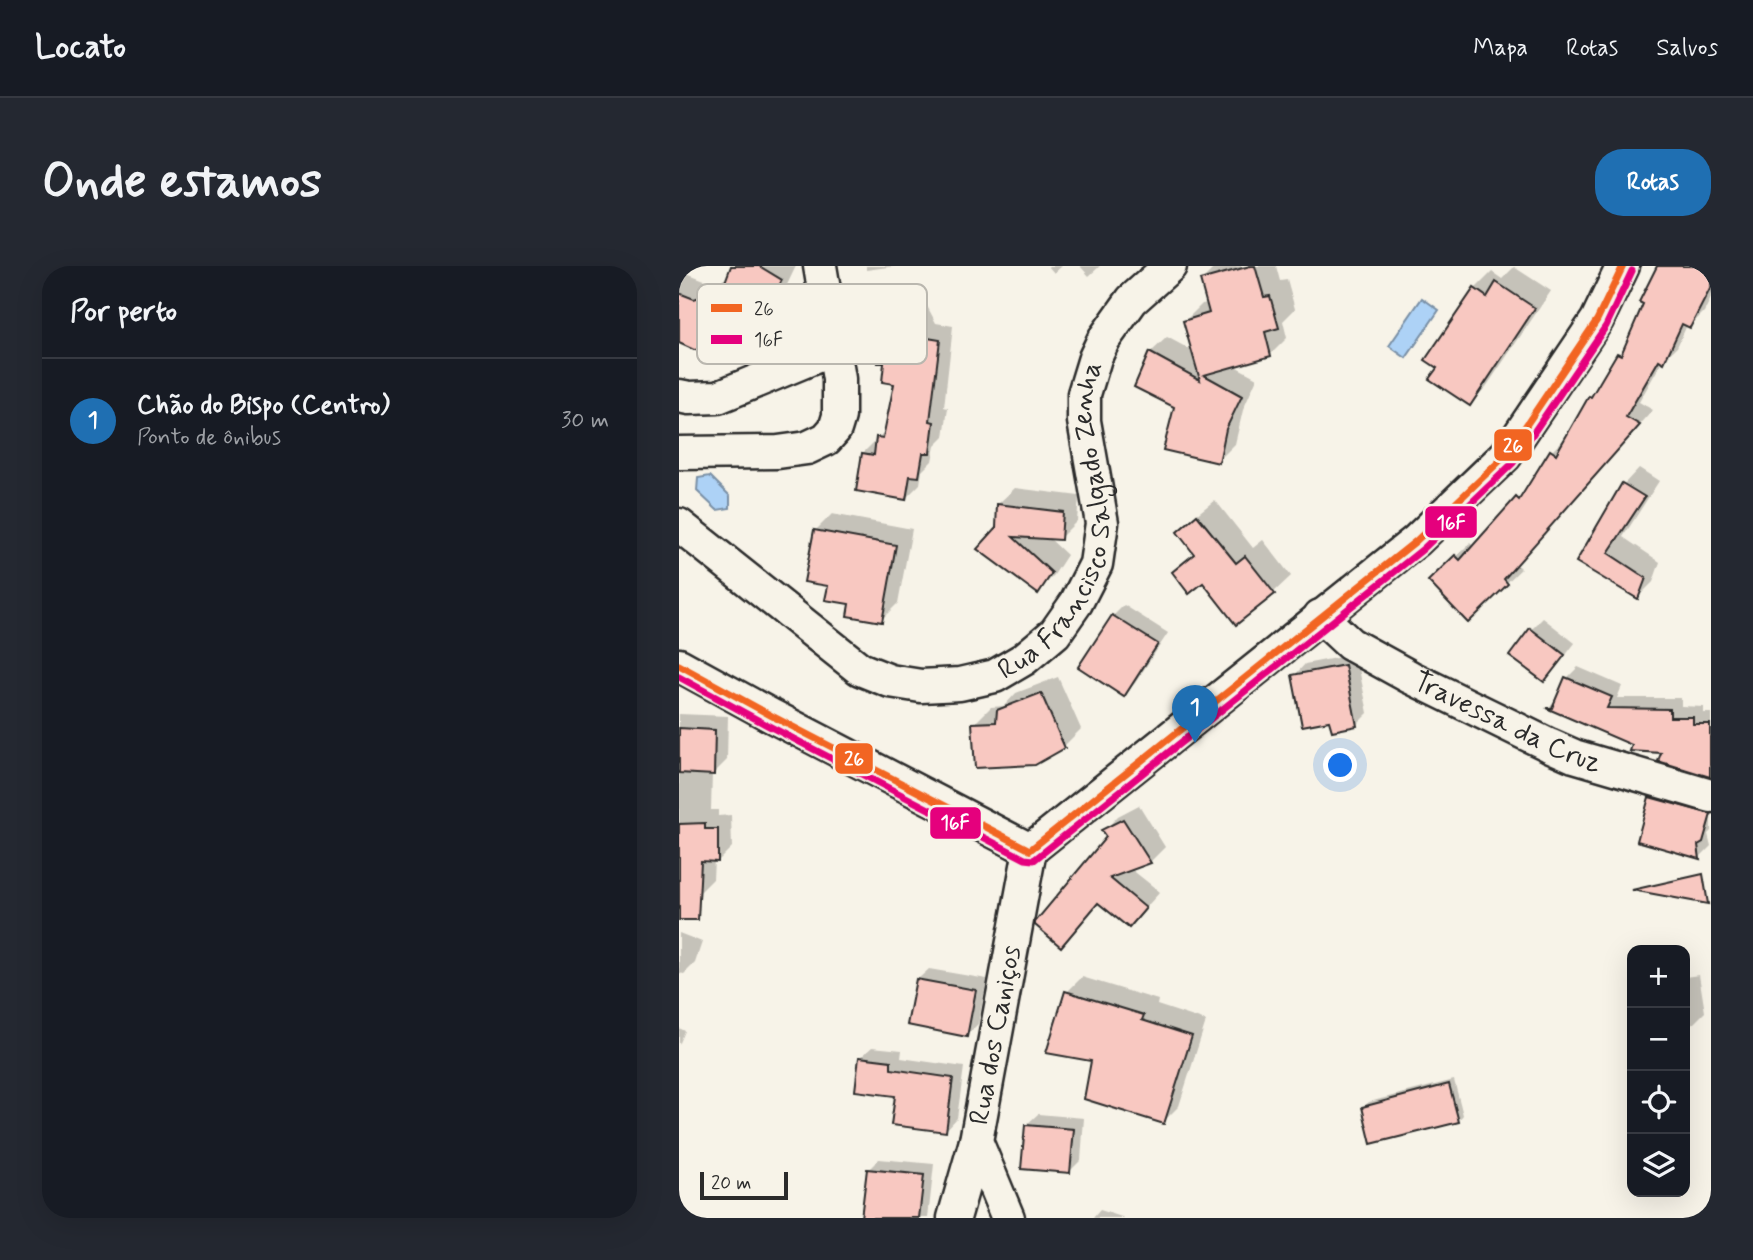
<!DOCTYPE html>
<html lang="pt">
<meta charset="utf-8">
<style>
:root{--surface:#171b24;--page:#242831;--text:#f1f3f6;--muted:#9ea1a6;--line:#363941;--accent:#1f6fb2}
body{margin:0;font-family:Mynerve,sans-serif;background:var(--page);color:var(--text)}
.controls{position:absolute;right:21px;bottom:21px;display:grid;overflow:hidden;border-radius:14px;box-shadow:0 7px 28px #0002}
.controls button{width:63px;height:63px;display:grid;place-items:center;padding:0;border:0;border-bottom:2px solid var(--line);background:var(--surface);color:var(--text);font:35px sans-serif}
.scale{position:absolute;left:21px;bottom:18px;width:88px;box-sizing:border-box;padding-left:7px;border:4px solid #2b2b2b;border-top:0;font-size:19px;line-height:24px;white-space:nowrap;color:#2b2b2b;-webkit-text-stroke:5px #f7f3e8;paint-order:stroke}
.you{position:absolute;left:662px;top:500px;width:24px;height:24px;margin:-18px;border:5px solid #fff;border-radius:50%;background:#1a73e8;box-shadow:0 0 0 10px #1a73e833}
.badge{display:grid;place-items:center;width:46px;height:46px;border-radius:50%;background:var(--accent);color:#fff;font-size:23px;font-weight:700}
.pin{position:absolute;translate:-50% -58px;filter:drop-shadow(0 2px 4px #0008)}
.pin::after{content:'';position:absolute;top:37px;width:24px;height:21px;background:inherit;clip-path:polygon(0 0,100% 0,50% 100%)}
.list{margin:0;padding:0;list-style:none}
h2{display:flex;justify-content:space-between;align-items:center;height:91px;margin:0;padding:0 28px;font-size:30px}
h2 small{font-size:23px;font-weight:400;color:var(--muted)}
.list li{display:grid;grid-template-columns:46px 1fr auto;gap:21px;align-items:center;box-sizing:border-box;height:126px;padding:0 28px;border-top:2px solid var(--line)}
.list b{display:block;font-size:26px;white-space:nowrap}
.list p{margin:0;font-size:23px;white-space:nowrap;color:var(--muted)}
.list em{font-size:23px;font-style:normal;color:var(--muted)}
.icon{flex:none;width:38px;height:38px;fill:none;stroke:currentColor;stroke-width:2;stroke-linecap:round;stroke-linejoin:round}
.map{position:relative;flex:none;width:1032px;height:952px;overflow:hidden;border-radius:28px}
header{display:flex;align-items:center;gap:42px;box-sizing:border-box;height:98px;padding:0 35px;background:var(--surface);border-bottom:2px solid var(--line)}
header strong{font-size:33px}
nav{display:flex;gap:38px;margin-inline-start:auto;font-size:24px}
.intro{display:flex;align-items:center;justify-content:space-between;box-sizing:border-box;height:168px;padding:0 42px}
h1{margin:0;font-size:49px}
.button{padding:18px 32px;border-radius:28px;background:var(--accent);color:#fff;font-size:24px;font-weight:700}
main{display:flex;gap:42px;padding:0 42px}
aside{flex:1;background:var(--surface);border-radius:28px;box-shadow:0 7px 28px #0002}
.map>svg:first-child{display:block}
.water{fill:#add2f6;stroke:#798fa5;stroke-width:2}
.shadow{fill:#0003}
.building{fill:#f8c8c1;stroke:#2b2b2b;stroke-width:2}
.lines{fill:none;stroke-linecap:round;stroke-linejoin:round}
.minor-casing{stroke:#2b2b2b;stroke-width:37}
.minor{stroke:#f7f3e8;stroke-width:32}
.bus-1-casing{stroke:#f7f3e8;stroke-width:12}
.bus-2-casing{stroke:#f7f3e8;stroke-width:12}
.bus-1{stroke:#f26522;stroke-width:7}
.bus-2{stroke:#e5007d;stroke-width:7}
.labels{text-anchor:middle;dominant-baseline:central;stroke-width:6;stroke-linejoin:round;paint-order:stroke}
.street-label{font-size:28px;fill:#2b2b2b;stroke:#f7f3e8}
.key{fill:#f7f3e8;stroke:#bab7af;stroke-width:2}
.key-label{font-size:19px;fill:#2b2b2b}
.line-badge{stroke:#f7f3e8;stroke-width:2.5}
.badge-label{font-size:19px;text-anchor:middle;font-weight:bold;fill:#fff}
</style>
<header>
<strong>Locato</strong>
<nav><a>Mapa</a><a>Rotas</a><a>Salvos</a></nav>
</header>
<div class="intro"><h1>Onde estamos</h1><a class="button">Rotas</a></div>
<main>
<aside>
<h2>Por perto<small></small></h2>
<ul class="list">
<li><span class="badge">1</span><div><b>Chão do Bispo (Centro)</b><p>Ponto de ônibus</p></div><em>30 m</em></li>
</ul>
</aside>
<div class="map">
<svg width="1032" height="952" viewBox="0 0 1032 952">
<rect width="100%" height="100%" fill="#f7f3e8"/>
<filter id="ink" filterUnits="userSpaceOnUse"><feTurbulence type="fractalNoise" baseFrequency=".0143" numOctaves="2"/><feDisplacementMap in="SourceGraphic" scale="14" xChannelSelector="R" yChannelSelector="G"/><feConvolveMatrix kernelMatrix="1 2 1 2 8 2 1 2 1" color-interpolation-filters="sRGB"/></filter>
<g filter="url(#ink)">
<!-- water -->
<g class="water">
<polygon points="743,32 760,44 727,92 710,80"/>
<polygon points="31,210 51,230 51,242 38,244 18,225 19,212"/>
</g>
<!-- shadow -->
<g class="shadow">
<polygon points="54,0 117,0 97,42 79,60 0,75 0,4 33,17 49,12"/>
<polygon points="187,0 217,0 187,4"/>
<polygon points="369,0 383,0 375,7"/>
<polygon points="401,0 421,0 410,10"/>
<polygon points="537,0 597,0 601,15 608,14 616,43 604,55 608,72 591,89 554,99 578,112 564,144 556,178 539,195 497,140 471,87 488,71 514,85 506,55 523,38 529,37 523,14"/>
<polygon points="980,0 1032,0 1032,32 1025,46 1011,60 1008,59 998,81 984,94 960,136 974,144 837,298 842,303 789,354 752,315 791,277 795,281 852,219 873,185 886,172 888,172 912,131 918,124 939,88 948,80"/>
<polygon points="835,1 872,25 807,121 790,138 760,101 796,23 813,6 823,13"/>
<polygon points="230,39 248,40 257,57 274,60 265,141 269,142 265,171 256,180 253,195 243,205 241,218 227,232 184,187 207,164 218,116 207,96 205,60 220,45"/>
<polygon points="960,202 980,215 944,271 981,296 974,316 959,331 899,295 945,218"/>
<polygon points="336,222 400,230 398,255 381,272 369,271 388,289 375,309 359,326 318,263 319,238"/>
<polygon points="536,234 574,282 584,274 612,310 595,326 557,356 524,315 495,306 516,286 500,266 517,249"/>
<polygon points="153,248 233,263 219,337 202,354 172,337 151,319 136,265"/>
<polygon points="445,339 489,367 456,417 445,429 434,350"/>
<polygon points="864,352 896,377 876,403 865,414 852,364"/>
<polygon points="677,388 689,447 677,459 652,453 615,410 626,398"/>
<polygon points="899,401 943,420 938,432 1002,432 1002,440 1025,441 1025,447 1032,447 1032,507 1031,509 984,485 955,478 870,441 878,433 888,412"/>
<polygon points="379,411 402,463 385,480 355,497 295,458 312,441 325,440 337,427"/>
<polygon points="0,448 49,450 48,494 34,508 33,507 32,544 39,544 39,550 52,549 53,581 39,595 35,594 34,613 20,627 0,626"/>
<polygon points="982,521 1032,534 1032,565 1029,568 1032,580 1021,591 971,532"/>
<polygon points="460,539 486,581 471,596 452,603 481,626 450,660 420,635 429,571 425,565 439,550"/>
<polygon points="0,667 23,676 16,697 5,708 0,707"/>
<polygon points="250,703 308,713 299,758 288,769 238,714"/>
<polygon points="1020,709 1026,746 1015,757 1006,758 1006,711"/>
<polygon points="403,711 479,734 478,739 527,755 500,840 484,856 414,794 388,726"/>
<polygon points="0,762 6,765 0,779"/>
<polygon points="193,781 223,784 222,792 285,801 278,852 267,864 217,828 181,792"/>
<polygon points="775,814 784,849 779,855 684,841 690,836"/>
<polygon points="359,848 405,852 402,894 390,906 347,859"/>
<polygon points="200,893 255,898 249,952 184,952 189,904"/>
<polygon points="421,944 446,952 414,952"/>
</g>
<!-- building -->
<g class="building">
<polygon points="52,0 80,0 103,14 80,61 55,79 15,84 0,77 0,27 15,33 43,24"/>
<polygon points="571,0 576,0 585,31 591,30 600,62 586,66 592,90 525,109 563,130 547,163 540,197 484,184 495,141 455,121 470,86 521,114 504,55 530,47 521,14"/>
<polygon points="978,0 1032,0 1032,21 1011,62 1003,58 985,97 980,94 947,151 961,159 825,313 829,318 789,357 749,315 776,289 781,294 837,231 840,234 871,184 877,188 910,130 912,131 938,87 942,89 964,38 960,36"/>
<polygon points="817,16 856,42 791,140 750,113 758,102 746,94 795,22 808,31"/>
<polygon points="214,52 234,54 243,71 261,74 251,155 255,156 251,187 244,187 240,211 231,210 227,234 177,225 183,187 195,189 197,171 204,172 215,118 203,116 205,97 199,97 203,60"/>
<polygon points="943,217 966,231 929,287 967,312 959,333 897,296"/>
<polygon points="318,238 384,246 382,274 334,271 373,307 359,328 298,283 317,262"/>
<polygon points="518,249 557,297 566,290 596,328 557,359 524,317 510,328 493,306 515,288 498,266"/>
<polygon points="135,264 217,279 203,356 168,350 170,338 146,334 149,320 125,316"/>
<polygon points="433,349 479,378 445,431 399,401"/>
<polygon points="851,362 886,389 865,416 830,390"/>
<polygon points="666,399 678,460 653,465 650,455 623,460 613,409"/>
<polygon points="886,411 933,431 928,442 991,443 991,451 1014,451 1014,458 1031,458 1031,511 979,495 982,487 951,485 953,479 867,442 873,442"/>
<polygon points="362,427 386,482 356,499 296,502 293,457 317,456 318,444"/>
<polygon points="0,462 36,464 35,509 0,507"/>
<polygon points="970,531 1032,548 1024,576 1019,579 1021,593 958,575"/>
<polygon points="444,553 472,597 431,612 467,642 450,662 419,637 382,681 356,659 356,656 427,571 422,564"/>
<polygon points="26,557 26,563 39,563 39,596 22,595 19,654 0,654 0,558"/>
<polygon points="1024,608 1029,638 953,624"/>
<polygon points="237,713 297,724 288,771 228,759"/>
<polygon points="386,725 465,749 463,754 513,770 485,858 405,833 412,795 367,787"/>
<polygon points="180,791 212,795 212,803 274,812 267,866 212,859 216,830 176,825"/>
<polygon points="770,818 780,856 692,878 683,841"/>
<polygon points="346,859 395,863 391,907 342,903"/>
<polygon points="188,903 245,909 240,952 182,952"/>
</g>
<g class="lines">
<!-- minor casing -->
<g class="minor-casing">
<g id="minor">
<polyline points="0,130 10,132 39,131 155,83"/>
<polyline points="0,187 99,186 128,182 147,173 156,163 160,150 160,113 141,0"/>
<path id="s1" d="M0,259L181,403L211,415L242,420L281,418L316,410L345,393L376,367L397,337L417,298L423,257L405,155V128L416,92L425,73L453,34L491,0"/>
<path id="s2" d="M641,350L671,378L731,411L870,479L895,490L1032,530"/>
<polyline points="0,399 93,450 351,584"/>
<polyline points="351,584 737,275 827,189 918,54 944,0"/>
<polyline points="275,952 297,875"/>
<path id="s3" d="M329,952L297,875L351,584"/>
</g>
</g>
<!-- minor -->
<use href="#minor" class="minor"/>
<!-- bus-1 casing -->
<g class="bus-1-casing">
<g id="bus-1">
<polyline points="0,399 93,450 351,584"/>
<polyline points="351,584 737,275 827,189 918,54 944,0"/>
</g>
</g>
<!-- bus-2 casing -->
<g class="bus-2-casing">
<polyline id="bus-2" points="0,411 88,459 346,593 355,594 744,283 834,197 927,60 953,5"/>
</g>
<!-- bus-1 -->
<use href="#bus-1" class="bus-1"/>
<!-- bus-2 -->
<use href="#bus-2" class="bus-2"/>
</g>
</g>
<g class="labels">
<!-- street labels -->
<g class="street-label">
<text stroke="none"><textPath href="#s1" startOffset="553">Rua Francisco Salgado Zenha</textPath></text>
<text stroke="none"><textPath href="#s2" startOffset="217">Travessa da Cruz</textPath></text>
<text stroke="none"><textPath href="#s3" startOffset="191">Rua dos Caniços</textPath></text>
</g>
</g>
<!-- legend -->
<rect x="18" y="18" width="230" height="80" rx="10" class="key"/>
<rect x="32" y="38" width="31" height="8" fill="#f26522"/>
<rect x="32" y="69" width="31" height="9" fill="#e5007d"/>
<g class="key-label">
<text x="75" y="49">26</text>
<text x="75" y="80">16F</text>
</g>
<g class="line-badge">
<rect x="814" y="162" width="40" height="34" rx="7" fill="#f26522"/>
<rect x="745" y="239" width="54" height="34" rx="7" fill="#e5007d"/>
<rect x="155" y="476" width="40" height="33" rx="7" fill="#f26522"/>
<rect x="250" y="540" width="53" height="34" rx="7" fill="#e5007d"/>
</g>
<g class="badge-label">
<text x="834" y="186">26</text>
<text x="772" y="263">16F</text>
<text x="175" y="499">26</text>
<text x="276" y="563">16F</text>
</g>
</svg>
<div class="controls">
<button>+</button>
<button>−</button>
<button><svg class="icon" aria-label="locate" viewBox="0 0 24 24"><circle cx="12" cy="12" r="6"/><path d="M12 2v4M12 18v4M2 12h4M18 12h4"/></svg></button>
<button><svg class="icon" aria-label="layers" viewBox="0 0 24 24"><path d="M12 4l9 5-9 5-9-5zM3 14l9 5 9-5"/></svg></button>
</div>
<div class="scale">20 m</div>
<div class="you"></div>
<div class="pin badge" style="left:516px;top:477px">1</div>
</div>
</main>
